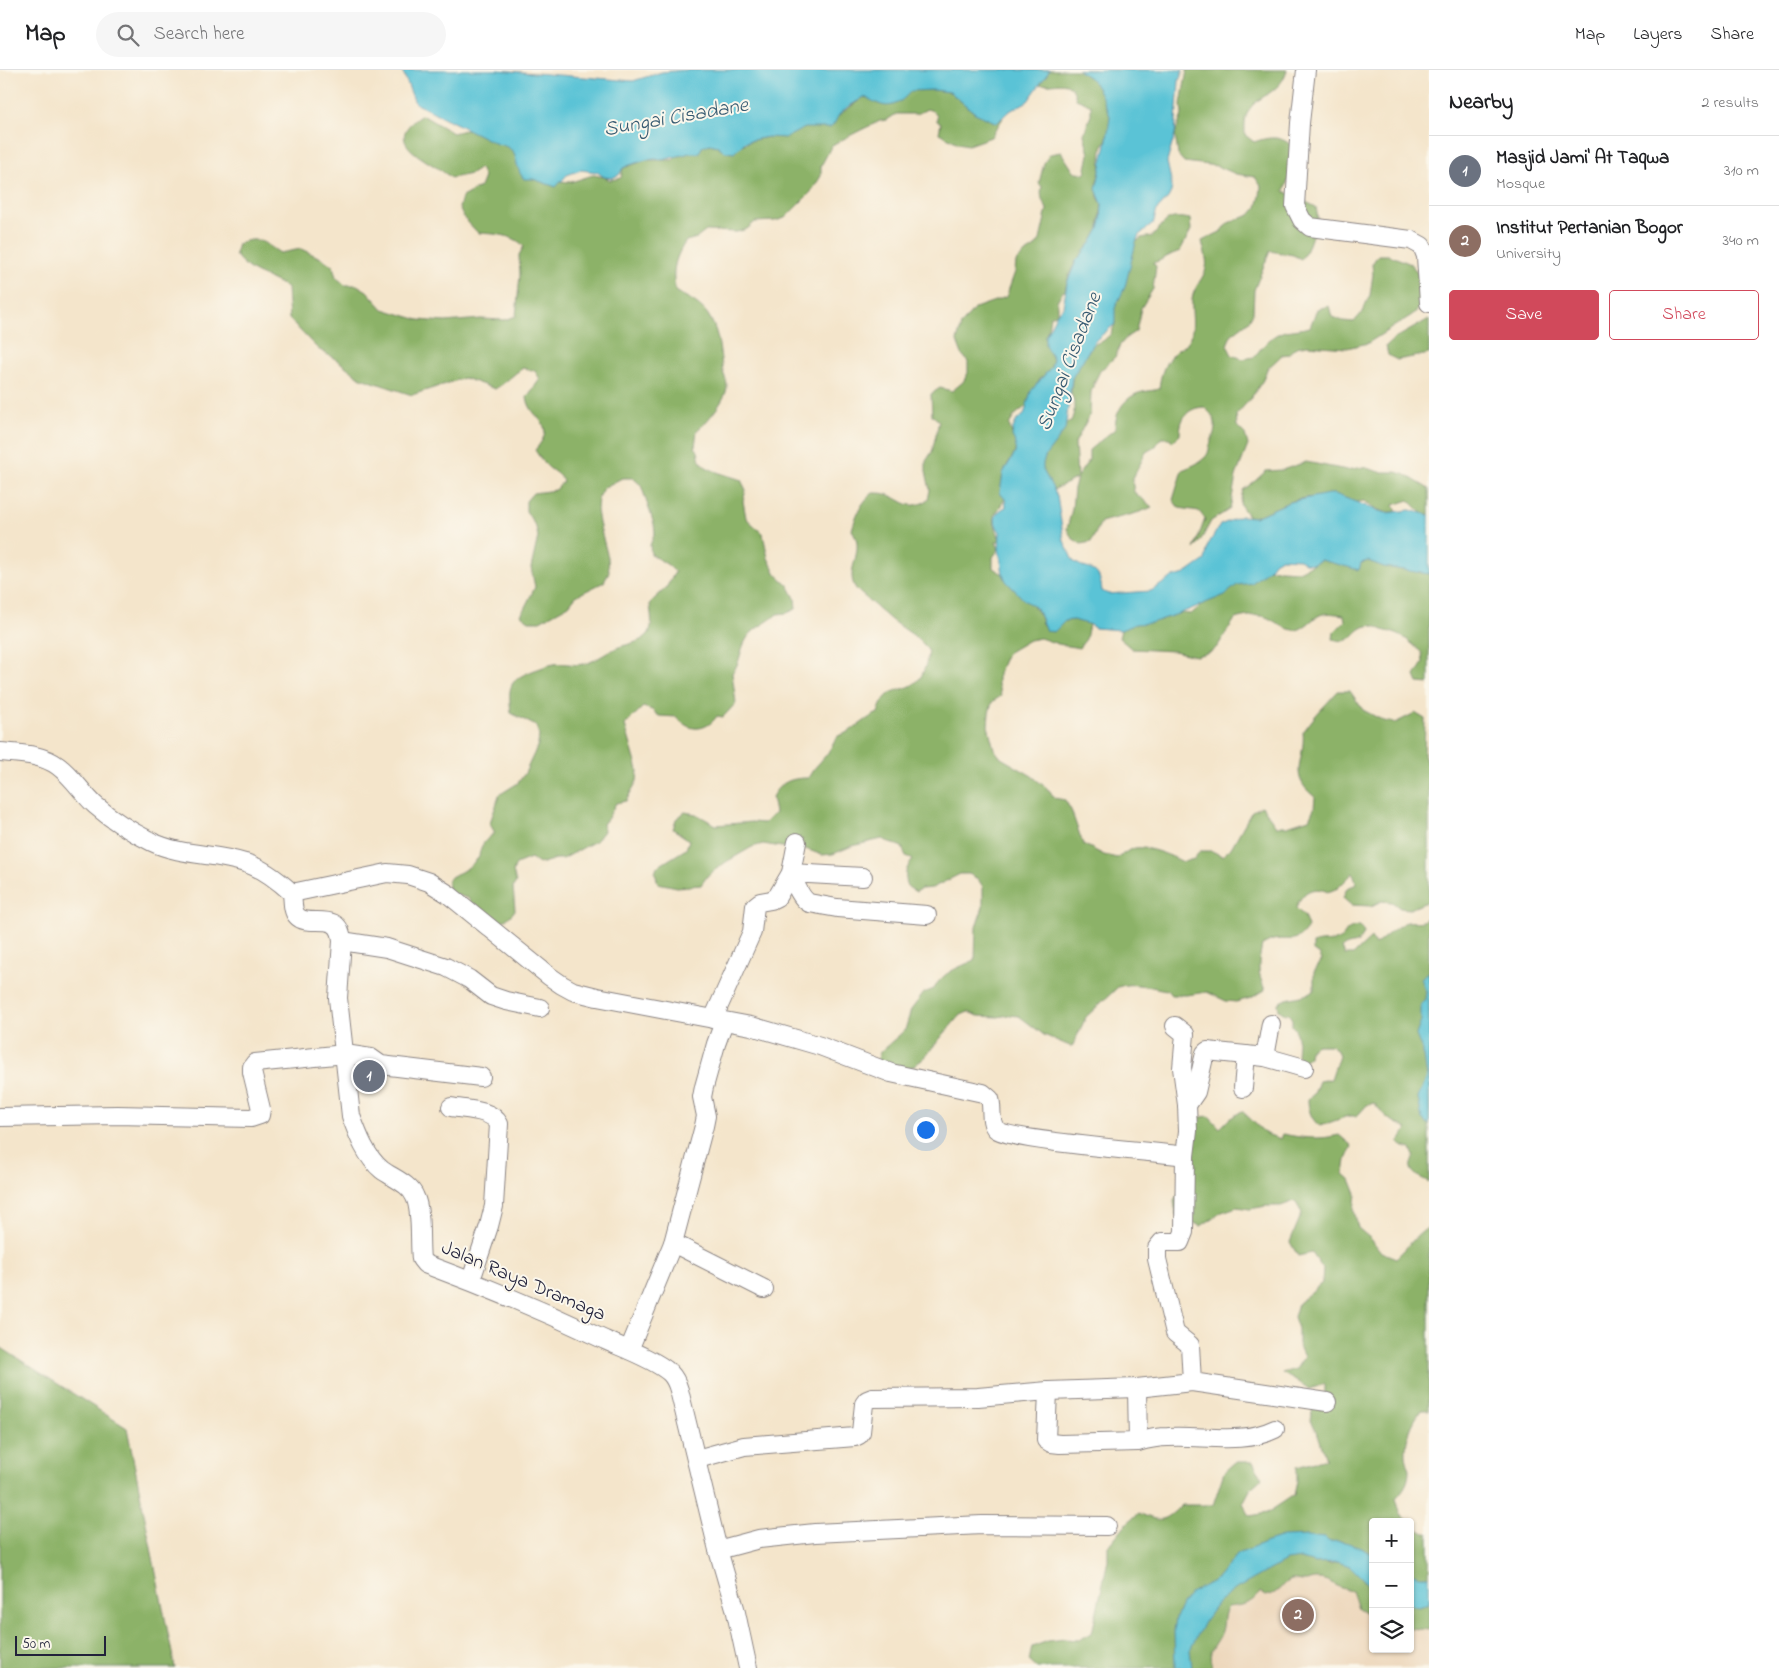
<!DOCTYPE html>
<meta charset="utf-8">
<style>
:root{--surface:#fff;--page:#f6f6f6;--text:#202124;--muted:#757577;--line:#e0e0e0;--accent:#d1495b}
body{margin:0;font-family:"Indie Flower",sans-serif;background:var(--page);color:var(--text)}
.controls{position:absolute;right:15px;bottom:15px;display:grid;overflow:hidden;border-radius:5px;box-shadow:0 1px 4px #0004}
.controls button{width:45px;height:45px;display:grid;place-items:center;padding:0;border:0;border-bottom:1px solid var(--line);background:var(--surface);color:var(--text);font:25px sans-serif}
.scale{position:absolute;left:15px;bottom:12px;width:91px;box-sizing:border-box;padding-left:5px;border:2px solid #22223b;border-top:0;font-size:14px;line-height:18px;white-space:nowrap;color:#22223b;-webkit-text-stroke:4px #fbf7ec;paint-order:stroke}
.you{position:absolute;left:925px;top:1059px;width:18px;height:18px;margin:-12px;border:4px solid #fff;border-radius:50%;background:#1a73e8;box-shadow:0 0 0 8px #1a73e833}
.badge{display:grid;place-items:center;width:32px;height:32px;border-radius:50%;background:var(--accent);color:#fff;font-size:16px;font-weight:700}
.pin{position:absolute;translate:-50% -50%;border:2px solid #fff;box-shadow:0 1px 5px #0006}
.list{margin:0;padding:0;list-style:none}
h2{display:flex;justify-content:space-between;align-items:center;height:65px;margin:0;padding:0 20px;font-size:21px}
h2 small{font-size:16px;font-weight:400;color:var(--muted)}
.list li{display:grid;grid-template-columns:32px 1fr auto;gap:15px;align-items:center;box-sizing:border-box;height:70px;padding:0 20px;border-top:1px solid var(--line)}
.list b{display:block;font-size:19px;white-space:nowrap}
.list p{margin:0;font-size:16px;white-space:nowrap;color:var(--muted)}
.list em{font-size:16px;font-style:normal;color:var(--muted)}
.actions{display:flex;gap:10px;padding:15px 20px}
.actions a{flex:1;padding:11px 0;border:1px solid var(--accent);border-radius:5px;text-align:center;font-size:18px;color:var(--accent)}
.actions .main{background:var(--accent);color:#fff}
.icon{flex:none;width:28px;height:28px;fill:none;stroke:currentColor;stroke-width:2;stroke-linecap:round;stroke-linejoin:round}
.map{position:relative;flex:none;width:1429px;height:1598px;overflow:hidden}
header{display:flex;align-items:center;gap:30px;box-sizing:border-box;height:70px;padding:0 25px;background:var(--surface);border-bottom:1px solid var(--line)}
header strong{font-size:24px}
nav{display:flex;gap:28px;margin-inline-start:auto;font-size:18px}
.search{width:350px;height:45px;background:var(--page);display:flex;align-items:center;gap:12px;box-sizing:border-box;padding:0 18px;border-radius:28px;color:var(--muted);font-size:19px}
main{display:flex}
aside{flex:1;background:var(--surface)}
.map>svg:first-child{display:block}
.built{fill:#edd7bb}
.forest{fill:#8cb268;stroke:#576a52}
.water{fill:#5ac3d6;stroke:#3e7288}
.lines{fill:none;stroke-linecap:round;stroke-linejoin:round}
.minor-casing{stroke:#8b8483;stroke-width:20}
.minor{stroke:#fff;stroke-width:18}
.labels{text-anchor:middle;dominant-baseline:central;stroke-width:4;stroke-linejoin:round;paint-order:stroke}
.street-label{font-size:20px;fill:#22223b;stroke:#fbf7ec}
.water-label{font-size:21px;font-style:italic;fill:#365a71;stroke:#fbf7ec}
</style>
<header>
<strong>Map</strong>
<div class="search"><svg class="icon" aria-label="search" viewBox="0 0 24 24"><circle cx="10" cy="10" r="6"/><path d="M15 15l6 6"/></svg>Search here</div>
<nav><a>Map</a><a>Layers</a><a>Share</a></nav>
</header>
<main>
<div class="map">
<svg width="1429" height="1598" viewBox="0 0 1429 1598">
<rect width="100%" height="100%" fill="#fbf7ec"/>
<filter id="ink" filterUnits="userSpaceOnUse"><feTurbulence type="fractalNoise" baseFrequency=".02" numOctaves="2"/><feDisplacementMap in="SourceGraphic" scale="10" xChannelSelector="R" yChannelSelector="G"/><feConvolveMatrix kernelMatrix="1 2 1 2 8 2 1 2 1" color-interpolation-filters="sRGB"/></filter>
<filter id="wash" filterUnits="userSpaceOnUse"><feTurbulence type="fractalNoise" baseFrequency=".0096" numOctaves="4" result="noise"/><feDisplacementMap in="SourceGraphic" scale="20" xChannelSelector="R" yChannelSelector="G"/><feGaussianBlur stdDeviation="1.12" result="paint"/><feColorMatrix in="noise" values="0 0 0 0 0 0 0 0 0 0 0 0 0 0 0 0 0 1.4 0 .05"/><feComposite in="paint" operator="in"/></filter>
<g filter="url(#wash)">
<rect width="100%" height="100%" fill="#f4e5cb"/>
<!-- built -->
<polygon class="built" points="1308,1497 1344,1503 1373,1542 1373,1579 1410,1579 1410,1549 1429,1539 1429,1598 1195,1598 1204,1570 1247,1517"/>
<!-- forest -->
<g class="forest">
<path d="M1030,0H1094L1114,31L1107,69L1102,77L1100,102L1097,111L1098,127L1102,134L1099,159L1091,173L1076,191L1069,205L1065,221L1062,222L1057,231V243L1050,247L1048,259L1045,266L1053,289L1051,297L1047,304L1040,308L1034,330L1015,345L1009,355L1016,374L1015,383L1007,395L1005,429L994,446L995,455L1000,470L996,472L999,479L993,487V498L1003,504C1012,525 1039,532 1042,554L1054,562L1065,551L1073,550L1081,544L1089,554L1086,569L1079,578L1058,574L1040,568L1029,570L1007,583L998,604V615L1001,626L992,632L989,643L988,656L994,679L1001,688L1032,706L1050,721L1054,728L1065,730L1071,740L1083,774L1104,785L1117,788C1123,784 1128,780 1135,778C1148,776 1172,786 1183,792L1194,789L1200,781H1212L1222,786L1231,778L1252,741L1262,736L1276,756H1287L1309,749L1314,738L1315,727C1286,705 1306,690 1303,662L1316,645L1338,621H1350L1363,640L1384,651L1395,653L1415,643L1425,649L1424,685L1429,699V831L1410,839L1400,838L1392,832L1382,831L1371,836L1351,835L1343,828L1347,818L1357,814L1353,803L1338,818L1328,822C1312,815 1302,822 1296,838L1304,846L1308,857C1297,875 1290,867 1273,870C1269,871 1265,874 1262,875C1258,895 1257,902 1265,920L1251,928L1236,932L1226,931L1207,922L1187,925H1171L1167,920C1152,918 1133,911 1118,917L1086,947L1072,977L1044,965L1019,946L1008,945L998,947L978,946L968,942L959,946L922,990L904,1002L877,992L880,982L905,960L911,940L917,932L924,923L934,919C942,902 958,898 975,890L976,857L983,837V817L978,809L969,804H960L932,818L921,819L916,822L908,817C904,805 905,799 913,790L906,786L902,777L882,769L852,776L833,784L822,785L803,778L782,777L763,774L752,777L726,792L708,805L701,815L677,817L658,813L655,803L657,797L686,779L689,770L673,759L676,749L685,742L696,744L716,755L752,752L764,753L775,743L772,727C780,712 791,708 808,708L813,700L827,684L838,666C855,661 862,650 878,643C888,610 905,627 920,608C925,601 927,589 929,582C921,567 904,560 891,550C883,543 875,536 867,529C863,525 856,521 854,515C846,498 866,480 852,460C856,445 861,432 873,423C877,423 882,423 886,424C904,430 908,442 928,430L930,420L926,401V391L932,382L939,351L932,345L931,324L940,318L952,321L963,312L968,303V292L962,284L957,271L961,255L975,238L1006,227L1015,202L1016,192L1024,184L1034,178L1040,170L1047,139C1042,131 1040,126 1042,117L1039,113L1044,93L1050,84L1061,82L1074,102L1085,104L1089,84L1084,64L1091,45V35L1076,29C1071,4 1055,17 1038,14Z"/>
<path d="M1187,0H1287C1280,25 1256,25 1248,42C1244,48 1245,58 1245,65L1254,72C1274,65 1285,66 1298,83L1284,121L1316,137L1318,149L1307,180L1301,189L1293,185L1270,181L1254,220L1253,243L1248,252L1231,265L1227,275L1232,285L1243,289L1254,287C1263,276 1271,265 1285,261C1293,260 1301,259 1310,257L1317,239L1329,236L1332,247L1343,251L1354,252L1361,244L1370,225L1373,204L1372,194L1378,185H1389L1411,194L1418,204L1424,227L1420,238L1412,245L1368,273L1347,278L1307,275L1296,277L1288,284L1282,285L1267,299L1263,310L1251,328L1236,345L1237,356L1245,364L1248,375L1236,406L1230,439L1211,451L1201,470L1194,479L1205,449L1199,441L1179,438L1173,430L1182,400C1189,397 1198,394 1203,389C1210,384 1208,379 1211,372C1217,356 1218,349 1204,337C1187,338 1180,348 1180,365L1172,372L1170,368H1161L1155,377L1146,382L1132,410L1134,422L1152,437C1136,445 1118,447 1101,452L1091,472L1081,474L1072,468L1067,459L1072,439L1074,418L1077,408L1053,420L1038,407L1048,367L1066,353L1071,352L1074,342V332L1071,322L1073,296L1088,282L1092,275L1103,271L1111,264L1115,254L1110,230L1136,172L1141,168L1153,166C1166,150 1168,145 1190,149L1191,160L1180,181C1170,184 1163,190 1153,193L1156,196L1153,219L1141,238L1136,261L1127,267L1120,275L1116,286L1100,301L1095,311L1091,322L1090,344L1075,373L1077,407L1089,390V380L1115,359C1115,345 1121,332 1134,325C1141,321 1152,321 1159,319C1160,307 1164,293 1173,284C1178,278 1187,276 1190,268C1195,256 1191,242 1192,230C1193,219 1201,211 1205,202C1209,192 1204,181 1202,171L1222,161L1228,153L1250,145L1257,137L1260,126L1261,116L1255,107L1236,104L1217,96L1184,92L1178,85L1175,64L1182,45L1181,34Z"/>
<path d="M906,20H934L950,22L975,43L980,40L1003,48L991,67L968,75L958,73L939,63L941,53L937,51V46L933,41L927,39L917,44H896L887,50L880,51L859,61L832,75L821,96V106L811,122L785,148L775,151L755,152L747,159L737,162L706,161L697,168L686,171C675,187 671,202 676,222C689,228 703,235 710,248C720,265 719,282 723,301C724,306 727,311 727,316C728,327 706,354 697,360L695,377C700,382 698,387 701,392C706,401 732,406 741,410L746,420L743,431L746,448L763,464L768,488L776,504L788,515L795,528L796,539L787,543L777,544C768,553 752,558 746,570C740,580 740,594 732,603L736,633L723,647L717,646C707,661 689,663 677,647L659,646L652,640L643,637L625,655L638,700L637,711L626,731L616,733L608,748L603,754L604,761L597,770L563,789H556L539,794L531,788L516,794L513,802L516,812L513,817L515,840C497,865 481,849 468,828L448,823C446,804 452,808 464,800C470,797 474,792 479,787C480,775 485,770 495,763L490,754C492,744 497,736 499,725L518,713L525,703L538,675L539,665L536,656L511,643C508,616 508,610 535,600C541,598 548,595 554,594C565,592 577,597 588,593C599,589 608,581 619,577C628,574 643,572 649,563C654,554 650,542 650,533L666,518L675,502L668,495L651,484L650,475L655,463L654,454L641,415L633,408H622L603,418L598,428L597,440L599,453L608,488L609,502L604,512L576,526L569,535L540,551H529L521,545L535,517L531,498L538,467L536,457L526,441V431L533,423L556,420L563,411C557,402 555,403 548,397C542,392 539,386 535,380C560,352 530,351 527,327L540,309L535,301L523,298C513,304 506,313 495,319L464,308L412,325L361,308L337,290L318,279L289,249L287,218C267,204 250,206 235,184L238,174C258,165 263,172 280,183L301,179L323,189L333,196L336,207L345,215H357L367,221L383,239L419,250L445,252L481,249L505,250L516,246L520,205L519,185L524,176C512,164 495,164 478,163L464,148L459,138L462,127L480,117L484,107L480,98L471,104L451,108C432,90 376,74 422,45L453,63L476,57L497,74L505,75L512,80L516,87V95L533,109L571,112L593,105L604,107L610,110L621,108L623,98L646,90H673L680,82L710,74L718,76L725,82L753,70L768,67L794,58L839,45L864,27L872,29L879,34Z"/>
<polygon points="1429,249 1429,284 1397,290 1388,285 1386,276 1394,269"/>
<path d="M1306,392L1347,400L1363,397L1380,402H1396L1404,404L1429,419V445H1424L1409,430L1394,435L1397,442C1378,443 1380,440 1364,431L1342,434L1328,426L1304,428L1289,432L1255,447L1248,446L1240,434L1243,420L1255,411L1266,401L1282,400Z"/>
<path d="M1321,490L1361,493L1368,491L1429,500V614L1418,613L1415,606L1423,593L1422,583C1409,571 1404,565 1386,561C1379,559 1374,554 1367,556C1352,560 1354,576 1333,569L1334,562L1345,551L1344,545C1336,544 1327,542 1320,545C1311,549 1303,561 1294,560C1283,559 1276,551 1266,547C1257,544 1245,546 1235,549L1217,577L1211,582L1196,586L1173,581L1132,579L1119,568L1121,560L1125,553L1181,543L1191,544L1203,534L1206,525L1261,499L1299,501Z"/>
<path d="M1429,845V1112C1416,1105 1405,1102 1414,1086L1411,1079L1404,1077L1398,1073L1407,1059L1387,1048L1374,1033L1367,1035L1357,1046H1348L1320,1056C1311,1050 1308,1039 1308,1029L1314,1024L1319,1011L1331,1009L1339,985L1336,979L1331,975H1317L1310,979L1309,987L1303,991L1297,986L1298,972L1295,959L1292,956V949L1288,943L1285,944L1279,940L1278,933C1291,925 1303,929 1314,920V902L1322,890L1319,884L1313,881V874C1322,870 1329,873 1337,870C1348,866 1342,857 1360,856L1364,863C1358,878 1352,871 1342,878L1345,885H1353L1371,868L1375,875C1384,868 1394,858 1404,853C1414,849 1423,856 1429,845Z"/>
<path d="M1242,1041L1266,1064L1281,1069L1283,1064C1301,1068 1321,1070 1339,1065L1352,1076L1346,1090L1344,1104L1350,1109L1356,1124L1354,1140L1358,1158L1371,1169L1381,1182L1396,1188C1407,1178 1416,1165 1429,1157V1340H1421C1412,1353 1405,1368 1406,1385C1406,1390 1409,1395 1409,1400C1409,1413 1404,1419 1396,1428L1400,1443L1408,1452H1373V1492L1344,1475L1218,1508L1175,1598H1037L1029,1591L1032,1577L1048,1571L1064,1569L1079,1570L1092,1563L1108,1490V1476L1126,1454L1139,1443C1160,1453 1165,1452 1181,1435H1213L1224,1402L1235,1392H1253L1262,1408L1251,1418L1243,1433L1250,1446L1267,1443L1294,1425L1297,1411V1397L1326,1389L1317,1361L1310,1349L1314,1335L1324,1328V1314L1310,1319L1282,1303L1296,1299L1304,1287L1298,1274V1259L1294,1247L1298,1233L1322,1213L1323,1199L1312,1183L1298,1186L1290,1172L1302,1143L1295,1131L1281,1136H1266L1250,1139L1237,1137L1222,1142L1201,1156L1176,1145L1174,1131L1197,1095L1180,1074L1193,1048L1209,1046L1220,1058L1229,1049Z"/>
<polygon points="0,1277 127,1358 175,1598 0,1598"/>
<polygon points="1410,1455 1425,1463 1429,1463 1429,1506 1410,1507"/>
<path d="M1292,1484L1330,1494L1337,1492L1351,1493L1365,1512L1373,1518V1550L1358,1538L1352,1521C1341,1520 1328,1509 1319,1509C1313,1508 1308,1512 1303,1511C1299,1511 1296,1509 1291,1510C1281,1512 1282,1523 1266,1526L1260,1522C1254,1535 1241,1535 1228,1537C1222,1546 1225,1551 1222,1561C1217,1576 1205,1580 1213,1598H1192L1188,1569L1222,1524Z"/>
<polygon points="1429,1528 1429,1560 1410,1558 1410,1531"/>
</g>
<!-- water -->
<g class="water">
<path d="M402,0H497L633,11L662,2L688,0H1050L1028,31L1008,42L997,53L975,43L950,22L934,20L911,21C903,30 893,40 879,34C873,32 870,29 864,27C857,32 844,38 839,45C835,51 836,53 830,58H805L785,68L768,67L753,70L745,72L734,83L725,82L718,76L710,74L702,77L699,83H690L663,90L655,89L646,90L630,95L623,98L619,105L612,108L604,107L597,102L581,100L567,105L556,117L533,109H524C511,94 523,78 497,74L415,33Z"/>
<path d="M1078,0H1183L1179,11L1175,64L1167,92L1172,115L1171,122L1168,128L1157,140L1153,154L1139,165L1136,172L1125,217L1115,238V254L1097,269L1092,275L1072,308L1065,360L1046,385L1043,393V400L1057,426L1064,471L1073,491C1092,504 1099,494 1102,521L1108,524L1151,521L1171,508L1185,504L1205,490L1208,475L1220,455L1241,446L1255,447L1289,432L1328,424H1335L1379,441L1387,443L1410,440L1429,445V504L1384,497L1368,491L1361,493L1359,500L1321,490L1313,494L1305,493L1299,489L1281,488L1274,492L1270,498L1252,513L1237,515L1225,525L1181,543L1151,553L1135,554L1121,560L1095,558L1088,554L1073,550L1065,551L1054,562L1046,561L1037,539L1024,530L1006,511L1003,504L999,479L1000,462C992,451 994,442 1006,437L1005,429L1000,423L1003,403L1015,383L1016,374L1012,366L1013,358L1017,350L1024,345L1031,321L1051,297L1053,289L1045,275V266L1057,243L1063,237L1067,213L1076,191L1091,173L1099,159L1101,150L1102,134L1096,119L1107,69L1110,46L1100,23L1092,10Z"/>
<polygon points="1429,902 1429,1055 1422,1049 1418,1028 1427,1007 1424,986 1416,965 1421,951 1421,935 1425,929 1426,922 1421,908"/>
<path d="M1308,1466L1324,1468L1330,1472C1345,1468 1359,1478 1373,1484V1519L1350,1496L1337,1492L1315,1493L1301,1489L1286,1491L1236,1519L1218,1533L1204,1552L1190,1580L1192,1598H1175L1174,1561L1176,1548L1182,1534L1191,1523L1218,1508L1238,1484L1267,1472L1283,1467Z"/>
<polygon points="1410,1503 1420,1506 1429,1506 1429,1533 1418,1536 1410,1535"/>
</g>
</g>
<g filter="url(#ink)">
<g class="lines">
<!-- minor casing -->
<g class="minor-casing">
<g id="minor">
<polyline points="1306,0 1300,53 1295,136 1302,150 1310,157 1411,170 1422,176 1426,186 1429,233"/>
<path d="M0,682C20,684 42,684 58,696C73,707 82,723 95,735C112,750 132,762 152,772C181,786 215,783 245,793C263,798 279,811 292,823C293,830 292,841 297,846C308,859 340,838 342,871L338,928L351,1046C358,1065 366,1087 382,1100C393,1108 410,1114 415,1127C422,1141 419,1172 421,1189L425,1194C487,1217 546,1242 605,1270C623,1278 656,1290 670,1303C675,1308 677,1313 679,1320L718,1480L735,1538L748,1598"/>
<path d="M863,807L791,803C795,813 800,828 809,833L837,838L927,845"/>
<path d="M292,823L387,803L408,805L429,812L448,824L549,906L562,915L573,921L597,927L751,956L820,976L891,1003L983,1023L990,1029C993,1038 989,1052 996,1059C1008,1071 1158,1082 1185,1086L1188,1061L1187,1035L1182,998L1185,964L1175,956"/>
<polyline points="342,871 387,878 446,897 469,909 491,926 506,931 540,938"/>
<polyline points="713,949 752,862 755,836 760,832 771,830 777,827 791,803 797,772"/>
<polyline points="1265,987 1271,954"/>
<polyline points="1243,1018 1246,985"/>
<polyline points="1187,1035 1196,1022 1205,983 1207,981 1265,987 1304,998"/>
<path d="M451,1037C466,1040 491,1039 499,1054L494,1136L489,1156L471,1210"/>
<polyline points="0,1047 117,1045 251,1048 260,1045 261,1039 252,1002 252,997 255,993 345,984 371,988 381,995 481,1007"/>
<polyline points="1185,1086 1184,1162 1180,1172 1162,1172 1157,1178 1157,1189 1175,1263 1190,1275 1192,1312"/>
<polyline points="673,1173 764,1219"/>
<polyline points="629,1280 673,1173 704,1056 706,1046 702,1027 704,1017 716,974 724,952"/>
<polyline points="1048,1321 1046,1370 1051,1373 1060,1374 1138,1372 1137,1318"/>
<path d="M1138,1372C1148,1369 1158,1367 1168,1367C1204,1365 1242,1375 1275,1359"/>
<polyline points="697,1389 744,1376 855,1367 859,1365 861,1362 864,1334 867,1330 872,1328 978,1327 1048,1321 1137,1318 1192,1312 1327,1332"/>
<polyline points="718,1480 759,1469 815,1463 982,1455 1107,1456"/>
</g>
</g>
<!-- minor -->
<use href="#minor" class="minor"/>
</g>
</g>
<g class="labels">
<!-- street labels -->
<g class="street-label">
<text transform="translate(523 1212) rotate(23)">Jalan Raya Dramaga</text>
</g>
<!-- water labels -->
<g class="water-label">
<text transform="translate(676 48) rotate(-10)">Sungai Cisadane</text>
<text transform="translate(1070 292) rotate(-69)">Sungai Cisadane</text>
</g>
</g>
</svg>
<div class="controls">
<button>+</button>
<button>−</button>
<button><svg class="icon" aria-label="layers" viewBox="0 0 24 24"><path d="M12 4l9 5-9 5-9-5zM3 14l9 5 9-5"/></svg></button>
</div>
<div class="scale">50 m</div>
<div class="you"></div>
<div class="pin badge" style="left:369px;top:1006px;background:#6b7280">1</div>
<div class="pin badge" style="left:1298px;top:1545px;background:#8d6e63">2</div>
</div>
<aside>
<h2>Nearby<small>2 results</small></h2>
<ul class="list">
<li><span class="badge" style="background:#6b7280">1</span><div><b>Masjid Jami' At Taqwa</b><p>Mosque</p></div><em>310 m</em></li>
<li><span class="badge" style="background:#8d6e63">2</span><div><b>Institut Pertanian Bogor</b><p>University</p></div><em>340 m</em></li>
</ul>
<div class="actions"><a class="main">Save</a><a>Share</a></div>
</aside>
</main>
